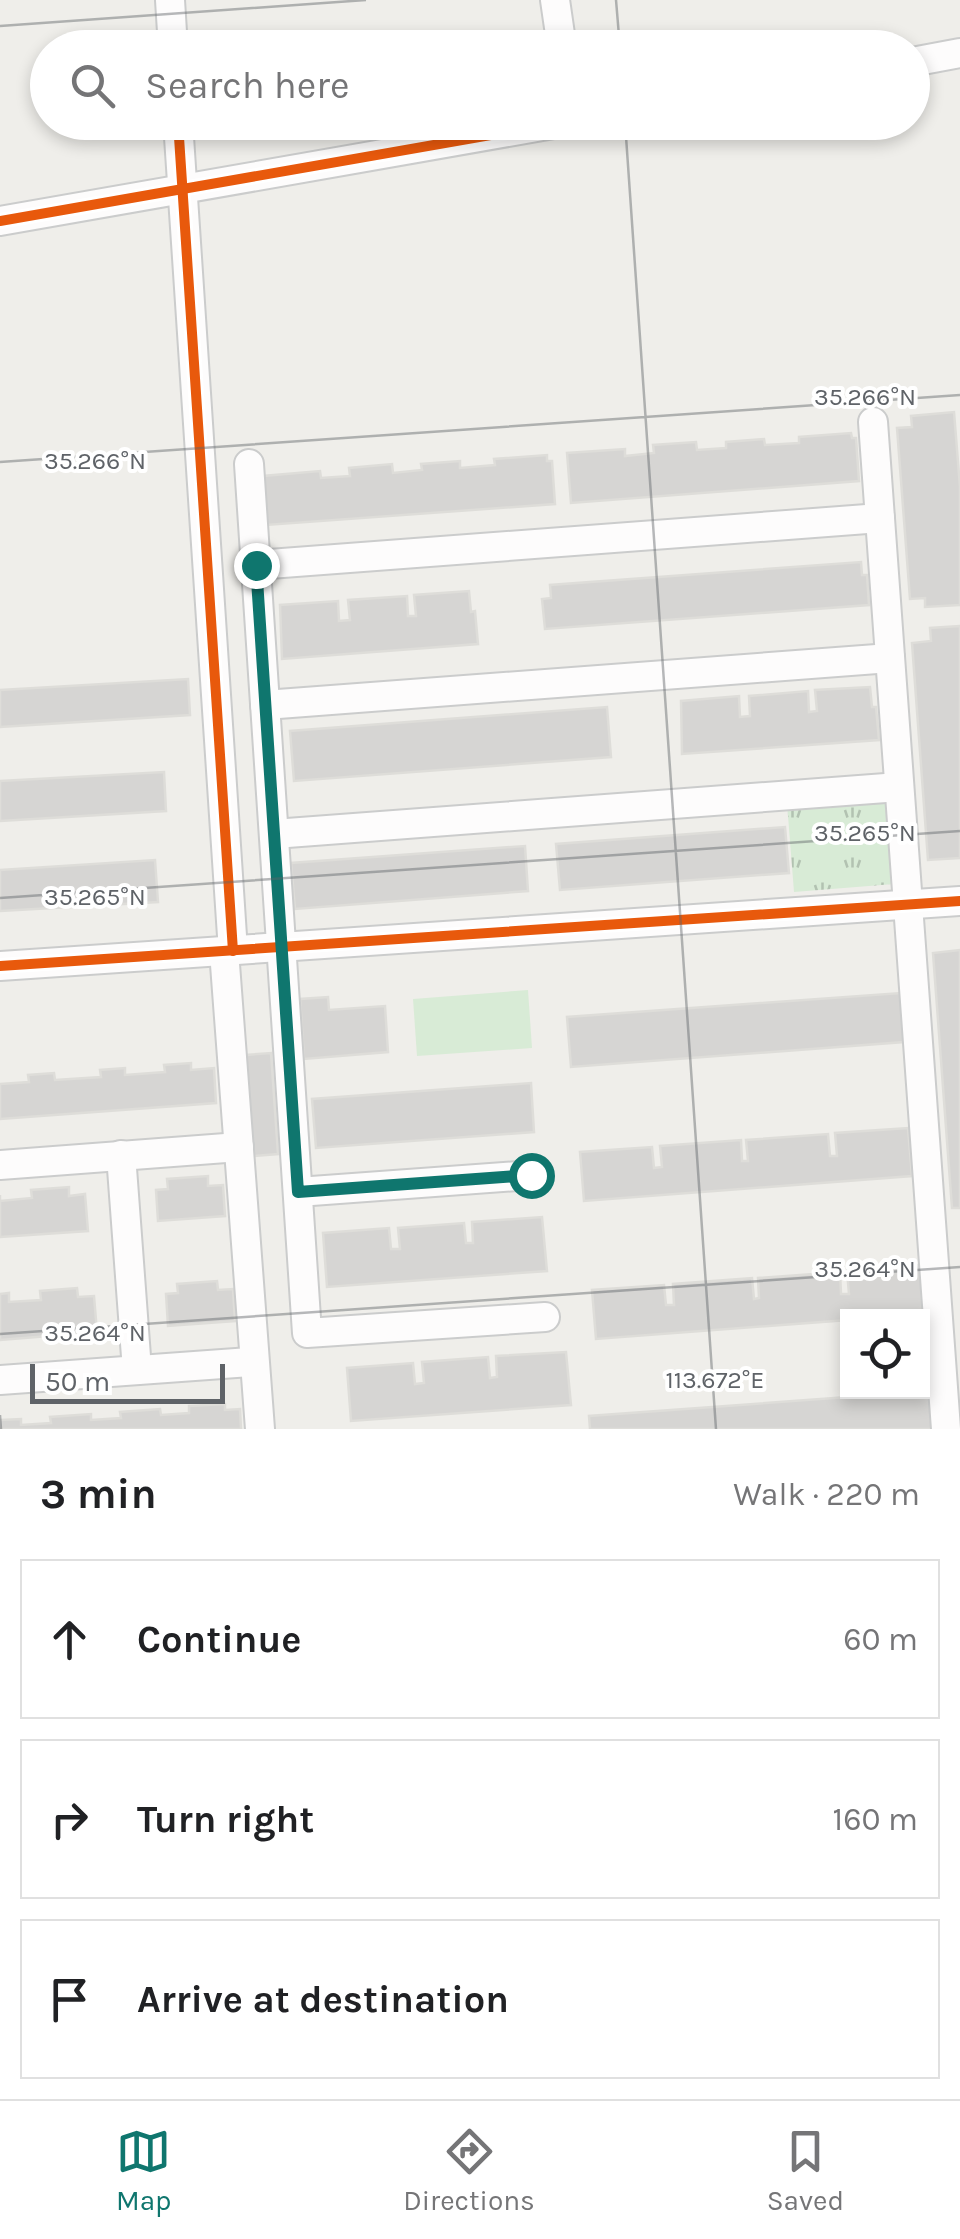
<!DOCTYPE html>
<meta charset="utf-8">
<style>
:root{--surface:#fff;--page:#f2f2f2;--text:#202124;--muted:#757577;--line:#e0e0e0;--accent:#0f766e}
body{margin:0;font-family:Karla,sans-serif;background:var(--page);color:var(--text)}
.controls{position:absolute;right:30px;bottom:30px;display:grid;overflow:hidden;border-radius:0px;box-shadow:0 5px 15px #0003}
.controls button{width:90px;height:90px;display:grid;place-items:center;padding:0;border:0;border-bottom:2px solid var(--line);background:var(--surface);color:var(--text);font:50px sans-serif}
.scale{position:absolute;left:30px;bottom:25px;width:195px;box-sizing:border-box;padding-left:10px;border:5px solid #5f6368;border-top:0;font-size:28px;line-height:35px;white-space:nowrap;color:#5f6368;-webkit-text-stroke:8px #fff;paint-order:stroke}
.stop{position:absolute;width:30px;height:30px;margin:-22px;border:8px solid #0f766e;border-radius:50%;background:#fff}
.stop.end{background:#0f766e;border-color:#fff;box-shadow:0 2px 10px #0008}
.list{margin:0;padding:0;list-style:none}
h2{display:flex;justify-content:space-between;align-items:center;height:130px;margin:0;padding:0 40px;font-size:42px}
h2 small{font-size:32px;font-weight:400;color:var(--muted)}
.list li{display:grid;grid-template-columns:65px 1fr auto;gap:30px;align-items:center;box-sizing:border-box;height:160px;margin:0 20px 20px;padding:0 20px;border:2px solid var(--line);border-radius:0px}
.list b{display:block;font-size:38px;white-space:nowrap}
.list em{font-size:32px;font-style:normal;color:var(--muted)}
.icon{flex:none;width:55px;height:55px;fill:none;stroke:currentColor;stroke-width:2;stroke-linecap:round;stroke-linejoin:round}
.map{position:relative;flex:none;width:960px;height:1429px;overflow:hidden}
.search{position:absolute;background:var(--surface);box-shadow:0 5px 15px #0003;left:30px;right:30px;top:30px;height:110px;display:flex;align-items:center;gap:25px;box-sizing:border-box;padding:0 35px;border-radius:55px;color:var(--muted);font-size:38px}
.sheet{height:670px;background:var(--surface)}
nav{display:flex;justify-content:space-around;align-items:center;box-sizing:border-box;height:140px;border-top:2px solid var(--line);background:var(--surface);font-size:28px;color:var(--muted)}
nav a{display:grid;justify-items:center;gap:5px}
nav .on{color:var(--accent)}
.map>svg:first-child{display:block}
.grass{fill:url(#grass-tufts)}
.pitch{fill:#d8ebd6}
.building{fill:#d6d5d3;stroke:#deddd9;stroke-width:2.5}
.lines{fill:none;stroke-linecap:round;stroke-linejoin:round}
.minor-casing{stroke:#cbcccc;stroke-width:32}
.minor{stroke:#fdfcfc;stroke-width:28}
.cycleway-casing{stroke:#fff;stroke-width:16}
.cycleway{stroke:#e8590c;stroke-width:10}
.route{stroke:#0f766e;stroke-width:12}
.ticks{fill:none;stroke:#5f6368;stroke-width:2.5;stroke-opacity:0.45}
.ticks-label{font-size:25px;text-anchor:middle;fill:#5f6368;stroke:#fff;stroke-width:8;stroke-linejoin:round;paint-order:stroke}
</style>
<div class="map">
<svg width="960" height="1429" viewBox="0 0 960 1429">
<defs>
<pattern id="grass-tufts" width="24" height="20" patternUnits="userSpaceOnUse" patternTransform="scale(2.5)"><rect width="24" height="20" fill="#d8ebd6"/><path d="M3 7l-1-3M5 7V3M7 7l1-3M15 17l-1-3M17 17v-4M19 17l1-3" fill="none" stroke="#b2c2b1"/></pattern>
</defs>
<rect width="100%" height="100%" fill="#efeeea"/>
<!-- grass -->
<polygon class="grass" points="887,796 894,884 794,892 787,803"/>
<!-- pitch -->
<polygon class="pitch" points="528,990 532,1048 417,1056 413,999"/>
<!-- building -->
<g class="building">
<polygon points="954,412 960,487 960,605 925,607 925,598 910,599 897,428 912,427 911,416"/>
<polygon points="851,433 852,438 856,438 859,481 571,503 567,453 625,449 625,456 654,453 653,445 696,442 697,450 726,448 726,442 764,439 765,445 799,443 799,437"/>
<polygon points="547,455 547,461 552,461 555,504 266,525 263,476 320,471 321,478 350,476 349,468 392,464 393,473 422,470 421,464 460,461 460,468 495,465 494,459"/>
<polygon points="861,562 862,575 867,575 869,605 545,629 542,599 551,598 550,585"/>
<polygon points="469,591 471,612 475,611 478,644 282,659 280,605 338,601 339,621 350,620 348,600 407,596 408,616 416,616 414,595"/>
<polygon points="960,626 960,858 928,860 912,643 931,641 930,628"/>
<polygon points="188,679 190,715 0,727 0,690"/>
<polygon points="870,687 872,707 876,707 879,740 682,754 681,701 739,696 740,717 750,716 749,696 808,691 809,712 817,711 815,690"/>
<polygon points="607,707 611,757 294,781 290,731"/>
<polygon points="164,772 166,811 0,821 0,781"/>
<polygon points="785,827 789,873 560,890 556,844"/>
<polygon points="525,846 528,891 295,909 291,863"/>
<polygon points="155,860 158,902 0,911 0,870"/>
<polygon points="960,950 960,1208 952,1208 933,953"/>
<polygon points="901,993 904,1042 571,1067 567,1017"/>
<polygon points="328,997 329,1010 385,1006 388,1052 304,1059 300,999"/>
<polygon points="271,1053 278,1154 253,1156 246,1055"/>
<polygon points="191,1063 191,1070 214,1068 216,1103 0,1119 0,1084 29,1082 28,1075 54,1073 55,1080 101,1077 100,1070 125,1068 125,1075 165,1072 164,1065"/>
<polygon points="531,1083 534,1132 316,1148 312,1099"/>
<polygon points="908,1128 912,1176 584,1201 580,1152 652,1147 654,1168 662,1167 660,1146 741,1140 742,1161 748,1161 746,1140 828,1134 830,1156 837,1156 835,1133"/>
<polygon points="208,1176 208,1186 223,1185 225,1216 158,1221 156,1190 168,1189 167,1179"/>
<polygon points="69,1187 69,1196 85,1194 88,1231 0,1237 0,1195 0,1201 32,1198 31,1190"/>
<polygon points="542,1217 547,1271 327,1287 323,1233 389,1228 391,1249 400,1249 398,1228 464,1223 466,1243 473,1243 472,1222"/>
<polygon points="920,1265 923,1314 848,1316 848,1320 596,1339 592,1290 664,1285 666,1305 674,1305 673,1284 752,1278 754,1299 759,1298 758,1278 840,1272 841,1294 849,1294 847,1271"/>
<polygon points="217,1281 218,1290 233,1289 235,1321 168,1326 166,1294 178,1293 177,1284"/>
<polygon points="77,1288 78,1297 94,1296 97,1332 0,1340 0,1294 9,1293 9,1302 41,1300 40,1291"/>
<polygon points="566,1352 571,1405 351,1421 347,1368 413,1363 415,1384 424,1383 422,1362 488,1357 490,1378 497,1377 496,1356"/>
<polygon points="929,1391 932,1429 590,1429 589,1416"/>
<polygon points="225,1404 225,1410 240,1409 241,1429 0,1429 0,1420 21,1419 21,1425 51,1423 50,1417 91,1414 91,1420 121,1418 120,1412 160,1409 161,1415 189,1413 189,1406"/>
</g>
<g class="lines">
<!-- minor casing -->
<g class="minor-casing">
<g id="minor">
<polyline points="170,0 173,48"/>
<polyline points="555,0 562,48"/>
<polyline points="912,62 960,53"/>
<polyline points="178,122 233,951"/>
<polyline points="0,221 565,122"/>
<polyline points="873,422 946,1429"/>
<polyline points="249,464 307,1333 545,1317"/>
<polyline points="256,565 880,518"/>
<polyline points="265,705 890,658"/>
<polyline points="274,834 899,787"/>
<polyline points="224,951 260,1429"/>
<polyline points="0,966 960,901"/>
<polyline points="121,1155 137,1370"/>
<polyline points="0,1165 239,1147"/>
<polyline points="298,1192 531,1175"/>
<polyline points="0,1380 250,1362"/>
</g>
</g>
<!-- minor -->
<use href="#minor" class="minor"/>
<!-- cycleway casing -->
<g class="cycleway-casing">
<g id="cycleway">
<polyline points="178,122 233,951"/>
<polyline points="0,221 565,122"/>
<polyline points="0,966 960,901"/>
</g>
</g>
<!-- cycleway -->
<use href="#cycleway" class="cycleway"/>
</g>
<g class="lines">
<!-- route -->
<polyline class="route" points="256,565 298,1192 531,1175"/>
</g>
<!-- ticks -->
<path class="ticks" d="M616,0L620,48M0,26L366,0M625,122L716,1429M0,462L960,395M0,898L960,831M0,1334L960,1267M0,1415L1,1429"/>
<g class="ticks-label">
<text x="865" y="405">35.266°N</text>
<text x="95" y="469">35.266°N</text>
<text x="865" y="841">35.265°N</text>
<text x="95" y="905">35.265°N</text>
<text x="865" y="1277">35.264°N</text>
<text x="95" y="1341">35.264°N</text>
<text x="715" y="1388">113.672°E</text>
</g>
</svg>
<div class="controls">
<button><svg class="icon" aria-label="locate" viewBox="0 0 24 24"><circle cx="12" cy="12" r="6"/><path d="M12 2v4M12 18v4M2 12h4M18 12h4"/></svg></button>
</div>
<div class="scale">50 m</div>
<div class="stop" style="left:531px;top:1175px"></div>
<div class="stop end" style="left:256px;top:565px"></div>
<div class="search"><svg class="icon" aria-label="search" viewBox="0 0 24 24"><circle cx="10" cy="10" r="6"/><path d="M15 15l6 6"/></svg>Search here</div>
</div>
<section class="sheet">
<h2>3 min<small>Walk · 220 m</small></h2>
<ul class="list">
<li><svg class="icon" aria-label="ahead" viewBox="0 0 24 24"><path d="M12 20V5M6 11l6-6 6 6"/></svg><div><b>Continue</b></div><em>60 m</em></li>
<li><svg class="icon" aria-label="right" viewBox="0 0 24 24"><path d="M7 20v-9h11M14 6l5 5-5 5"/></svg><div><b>Turn right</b></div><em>160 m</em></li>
<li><svg class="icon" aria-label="arrive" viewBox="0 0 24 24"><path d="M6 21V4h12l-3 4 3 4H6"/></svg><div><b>Arrive at destination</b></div></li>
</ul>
</section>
<nav>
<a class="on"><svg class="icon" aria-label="map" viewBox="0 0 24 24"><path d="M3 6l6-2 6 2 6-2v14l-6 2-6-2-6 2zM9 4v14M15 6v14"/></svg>Map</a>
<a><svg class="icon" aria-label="directions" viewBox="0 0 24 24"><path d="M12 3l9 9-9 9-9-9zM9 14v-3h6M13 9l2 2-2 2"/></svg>Directions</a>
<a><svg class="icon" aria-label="saved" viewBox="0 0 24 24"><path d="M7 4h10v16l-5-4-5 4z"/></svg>Saved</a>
</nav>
